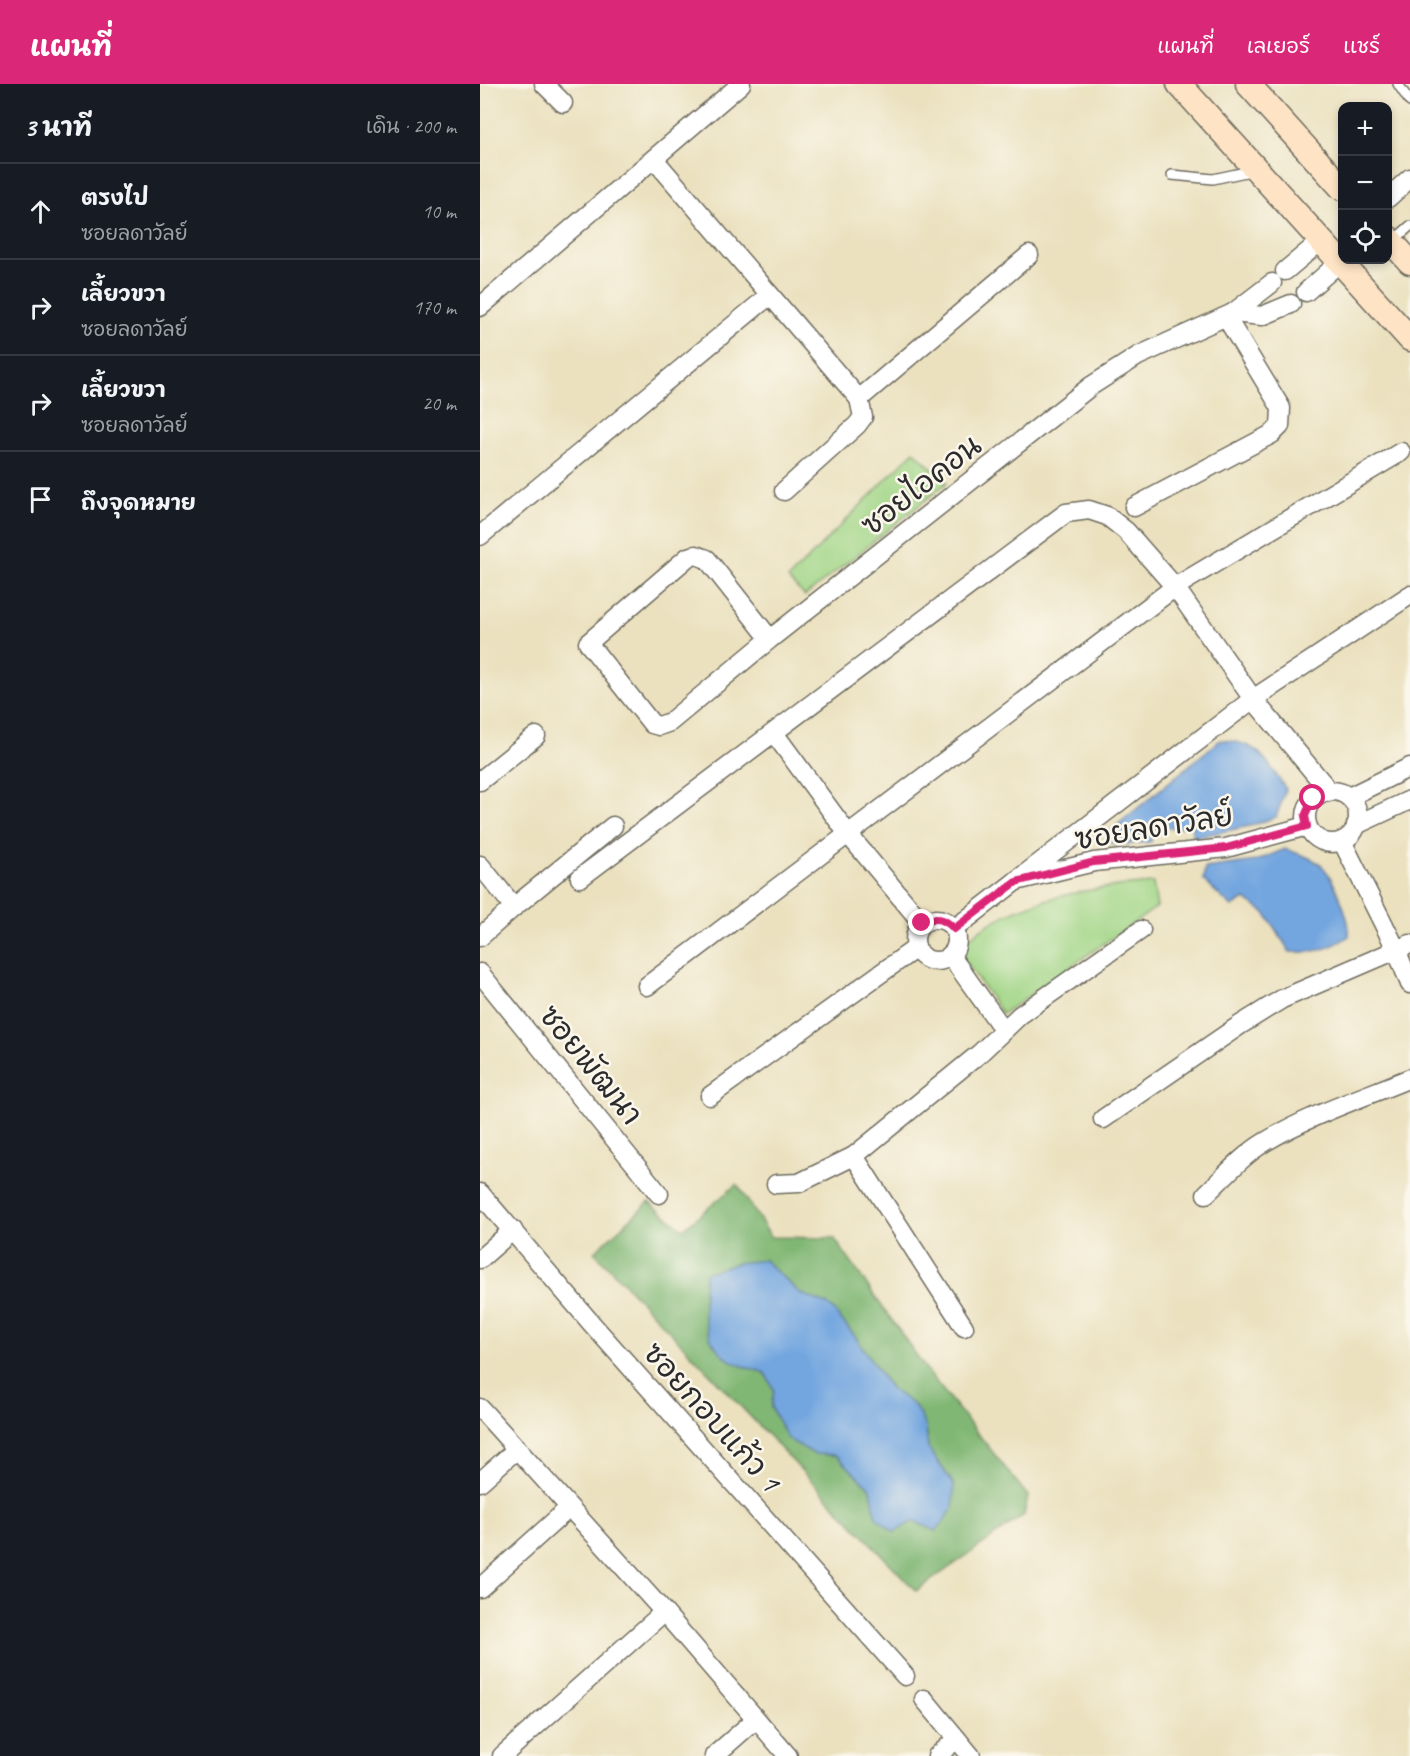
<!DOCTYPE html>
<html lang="th">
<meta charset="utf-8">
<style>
:root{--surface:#171b24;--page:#20242c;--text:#f1f3f6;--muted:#9ea1a6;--line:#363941;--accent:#db2777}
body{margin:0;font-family:Caveat,"Playpen Sans Thai",sans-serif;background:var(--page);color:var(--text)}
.controls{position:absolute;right:18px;top:18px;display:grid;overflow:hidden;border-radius:12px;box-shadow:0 3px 9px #0003}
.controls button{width:54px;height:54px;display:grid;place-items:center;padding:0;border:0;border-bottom:2px solid var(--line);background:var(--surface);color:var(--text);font:30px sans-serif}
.stop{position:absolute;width:18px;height:18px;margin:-14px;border:4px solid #db2777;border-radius:50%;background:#fff}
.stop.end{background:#db2777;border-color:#fff;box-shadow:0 2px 6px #0008}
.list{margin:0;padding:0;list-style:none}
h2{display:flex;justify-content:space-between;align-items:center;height:78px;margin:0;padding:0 24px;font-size:26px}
h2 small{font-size:20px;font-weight:400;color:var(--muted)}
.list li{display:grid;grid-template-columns:39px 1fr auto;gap:18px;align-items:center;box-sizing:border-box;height:96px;padding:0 24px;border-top:2px solid var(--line)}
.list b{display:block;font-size:22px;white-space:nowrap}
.list p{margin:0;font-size:20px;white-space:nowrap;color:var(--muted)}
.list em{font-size:20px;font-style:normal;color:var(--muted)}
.icon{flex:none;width:33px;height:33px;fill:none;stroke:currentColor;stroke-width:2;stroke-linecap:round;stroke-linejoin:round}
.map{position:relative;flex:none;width:930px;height:1672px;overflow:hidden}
header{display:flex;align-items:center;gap:36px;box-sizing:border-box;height:84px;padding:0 30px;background:var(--accent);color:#fff}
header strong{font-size:28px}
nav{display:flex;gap:33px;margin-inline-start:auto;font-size:21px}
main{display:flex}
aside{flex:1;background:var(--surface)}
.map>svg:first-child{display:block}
.green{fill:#a2d687;stroke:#668059;stroke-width:1.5}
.forest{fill:#81b774;stroke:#567150;stroke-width:1.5;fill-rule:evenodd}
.water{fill:#73a6df;stroke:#4f6885;stroke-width:1.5}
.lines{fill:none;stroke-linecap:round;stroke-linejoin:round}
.lane-casing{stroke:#6e6b5f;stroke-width:12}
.street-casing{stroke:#6e6b5f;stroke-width:21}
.secondary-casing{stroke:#6e6b5f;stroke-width:27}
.lane{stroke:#fff;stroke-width:9}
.street{stroke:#fff;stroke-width:18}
.secondary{stroke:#fee4c5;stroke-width:24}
.route{stroke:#db2777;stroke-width:8}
.labels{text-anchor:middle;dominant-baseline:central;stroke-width:5;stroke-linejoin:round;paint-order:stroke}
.street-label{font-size:30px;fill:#2b2b2b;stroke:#fbf7ec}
</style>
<header>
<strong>แผนที่</strong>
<nav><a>แผนที่</a><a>เลเยอร์</a><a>แชร์</a></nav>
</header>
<main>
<aside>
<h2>3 นาที<small>เดิน · 200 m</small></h2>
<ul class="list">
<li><svg class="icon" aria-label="ahead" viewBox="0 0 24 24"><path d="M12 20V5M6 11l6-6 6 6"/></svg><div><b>ตรงไป</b><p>ซอยลดาวัลย์</p></div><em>10 m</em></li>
<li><svg class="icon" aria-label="right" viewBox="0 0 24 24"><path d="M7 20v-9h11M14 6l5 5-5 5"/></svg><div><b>เลี้ยวขวา</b><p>ซอยลดาวัลย์</p></div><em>170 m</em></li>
<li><svg class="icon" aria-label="right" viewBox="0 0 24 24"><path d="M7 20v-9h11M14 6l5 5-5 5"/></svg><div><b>เลี้ยวขวา</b><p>ซอยลดาวัลย์</p></div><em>20 m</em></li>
<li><svg class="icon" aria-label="arrive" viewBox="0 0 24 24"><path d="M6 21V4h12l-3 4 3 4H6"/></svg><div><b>ถึงจุดหมาย</b></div></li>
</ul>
</aside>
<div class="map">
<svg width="930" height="1672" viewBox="0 0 930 1672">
<rect width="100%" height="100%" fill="#fbf7ec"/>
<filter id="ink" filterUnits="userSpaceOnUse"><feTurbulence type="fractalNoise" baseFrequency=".0167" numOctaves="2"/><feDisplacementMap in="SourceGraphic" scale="12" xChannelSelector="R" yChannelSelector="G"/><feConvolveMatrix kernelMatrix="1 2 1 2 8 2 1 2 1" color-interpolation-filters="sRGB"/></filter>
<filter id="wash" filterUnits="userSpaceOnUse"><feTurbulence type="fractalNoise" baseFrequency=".008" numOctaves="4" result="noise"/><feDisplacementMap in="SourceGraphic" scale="24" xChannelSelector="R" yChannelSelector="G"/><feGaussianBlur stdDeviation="1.35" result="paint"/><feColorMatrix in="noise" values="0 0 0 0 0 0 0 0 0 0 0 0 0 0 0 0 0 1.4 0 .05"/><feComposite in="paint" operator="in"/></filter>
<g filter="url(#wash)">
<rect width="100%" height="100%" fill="#ebe1bf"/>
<!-- green -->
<g class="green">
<polygon points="434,367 467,399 325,512 308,495"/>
<path d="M673,799L677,823L522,930L484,875L482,861C527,815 612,803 673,799Z"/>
</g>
<!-- forest -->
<path class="forest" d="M257,1100L291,1153L354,1154L449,1289L548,1412L544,1431L436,1507L114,1168L169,1118L203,1145ZM284,1176L320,1209L349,1222L374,1251L410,1304L435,1322L446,1343L448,1364L474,1401L456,1447L434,1437L396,1433L391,1405L356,1371L334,1370L291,1324L294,1306L285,1289Z"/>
<!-- water -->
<g class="water">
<path d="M740,656C781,658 784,675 806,705L796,733L770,742L712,754V742L673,745L671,758L635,761L628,757L629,748Z"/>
<path d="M805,765C816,769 835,774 843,783C854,795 871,836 869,852C849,866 834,869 810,868L785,829L765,815L752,823L723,796L725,784L776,777Z"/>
<path d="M284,1176L320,1209L349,1221L374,1251L410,1304L435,1322L446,1343L448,1364L474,1401L473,1424L456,1447L434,1437L414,1448L396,1433L391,1405L356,1371L334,1370L308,1355L291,1324L294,1306L285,1289C275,1285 262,1283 253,1278C219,1258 223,1223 225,1189L258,1179Z"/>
</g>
</g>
<g filter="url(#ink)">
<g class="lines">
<!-- lane casing -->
<g class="lane-casing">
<g id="lane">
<polyline points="918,0 930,18"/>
<polyline points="692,91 733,95 775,86"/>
<polyline points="912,158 930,142"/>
</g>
</g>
<!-- street casing -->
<g class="street-casing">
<g id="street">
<polyline points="64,0 83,19"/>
<polyline points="174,75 379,315 383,333 377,341 304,407"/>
<polyline points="908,114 930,94"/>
<polyline points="805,187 842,156"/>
<polyline points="826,208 861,177"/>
<polyline points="0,223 261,0"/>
<polyline points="753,229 782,232 811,220"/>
<polyline points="379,315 549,171"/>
<polyline points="654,423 792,350 800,342 801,324 746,233"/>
<polyline points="0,452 290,211"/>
<polyline points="290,555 227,475 216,471 208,473 108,559 172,640 179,642 190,638 290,555 611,302 658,272 753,229 792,199"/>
<polyline points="294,649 368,750 442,839"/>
<polyline points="0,697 56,652"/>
<circle cx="852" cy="733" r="26"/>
<polyline points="869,713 930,683"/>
<polyline points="876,741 930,716"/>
<polyline points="862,757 916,865 930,900"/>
<polyline points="0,781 34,823 0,853"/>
<polyline points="100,794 586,429 609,426 627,432 646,447 695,503 773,615 850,708"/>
<polyline points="536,797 773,615 930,511"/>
<polyline points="34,823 133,742"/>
<circle cx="456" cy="856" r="21"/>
<polyline points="474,845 536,797 614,778 746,764 827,742"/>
<polyline points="470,871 523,945"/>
<polyline points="0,889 179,1110"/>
<polyline points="167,902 695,503 921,368"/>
<polyline points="230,1012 436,864"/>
<polyline points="623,1035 760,941 802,915 930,860"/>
<polyline points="374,1072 484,1243"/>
<polyline points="296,1100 319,1099 374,1072 499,970 540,931 661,846"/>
<polyline points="0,1109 112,1240 425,1592"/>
<path d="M726,1110C745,1092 763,1071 785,1058C830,1031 882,1014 930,994"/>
<polyline points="0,1175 33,1146"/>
<polyline points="0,1324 184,1528 308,1672"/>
<polyline points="0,1398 37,1365"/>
<polyline points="0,1504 89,1424"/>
<polyline points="444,1615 491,1672"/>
<polyline points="22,1672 184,1528"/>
<polyline points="234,1672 276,1635"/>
<polyline points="457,1672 477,1655"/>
</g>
</g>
<!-- secondary casing -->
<g class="secondary-casing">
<g id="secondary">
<polyline points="699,0 930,255"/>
<polyline points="768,0 862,104"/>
<polyline points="908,154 930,178"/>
</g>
</g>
<!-- lane -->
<use href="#lane" class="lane"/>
<!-- street -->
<use href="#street" class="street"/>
<!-- secondary -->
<use href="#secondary" class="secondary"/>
</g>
</g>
<g class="lines" filter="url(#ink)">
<!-- route -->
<path class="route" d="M442,839C454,832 465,834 474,845L536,798L614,778L746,764L827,742L825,732L833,714"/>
</g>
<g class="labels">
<!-- street labels -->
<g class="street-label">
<text transform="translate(441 401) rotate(-38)">ซอยไอคอน</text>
<text transform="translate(674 743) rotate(-9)">ซอยลดาวัลย์</text>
<text transform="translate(111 981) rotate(51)">ซอยพัฒนา</text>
<text transform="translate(232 1333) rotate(48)">ซอยกอบแก้ว 1</text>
</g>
</g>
</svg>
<div class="controls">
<button>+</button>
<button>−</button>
<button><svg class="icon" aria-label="locate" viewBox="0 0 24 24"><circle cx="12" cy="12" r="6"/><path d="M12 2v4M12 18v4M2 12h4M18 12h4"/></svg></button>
</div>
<div class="stop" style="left:833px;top:714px"></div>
<div class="stop end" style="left:442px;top:839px"></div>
</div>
</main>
